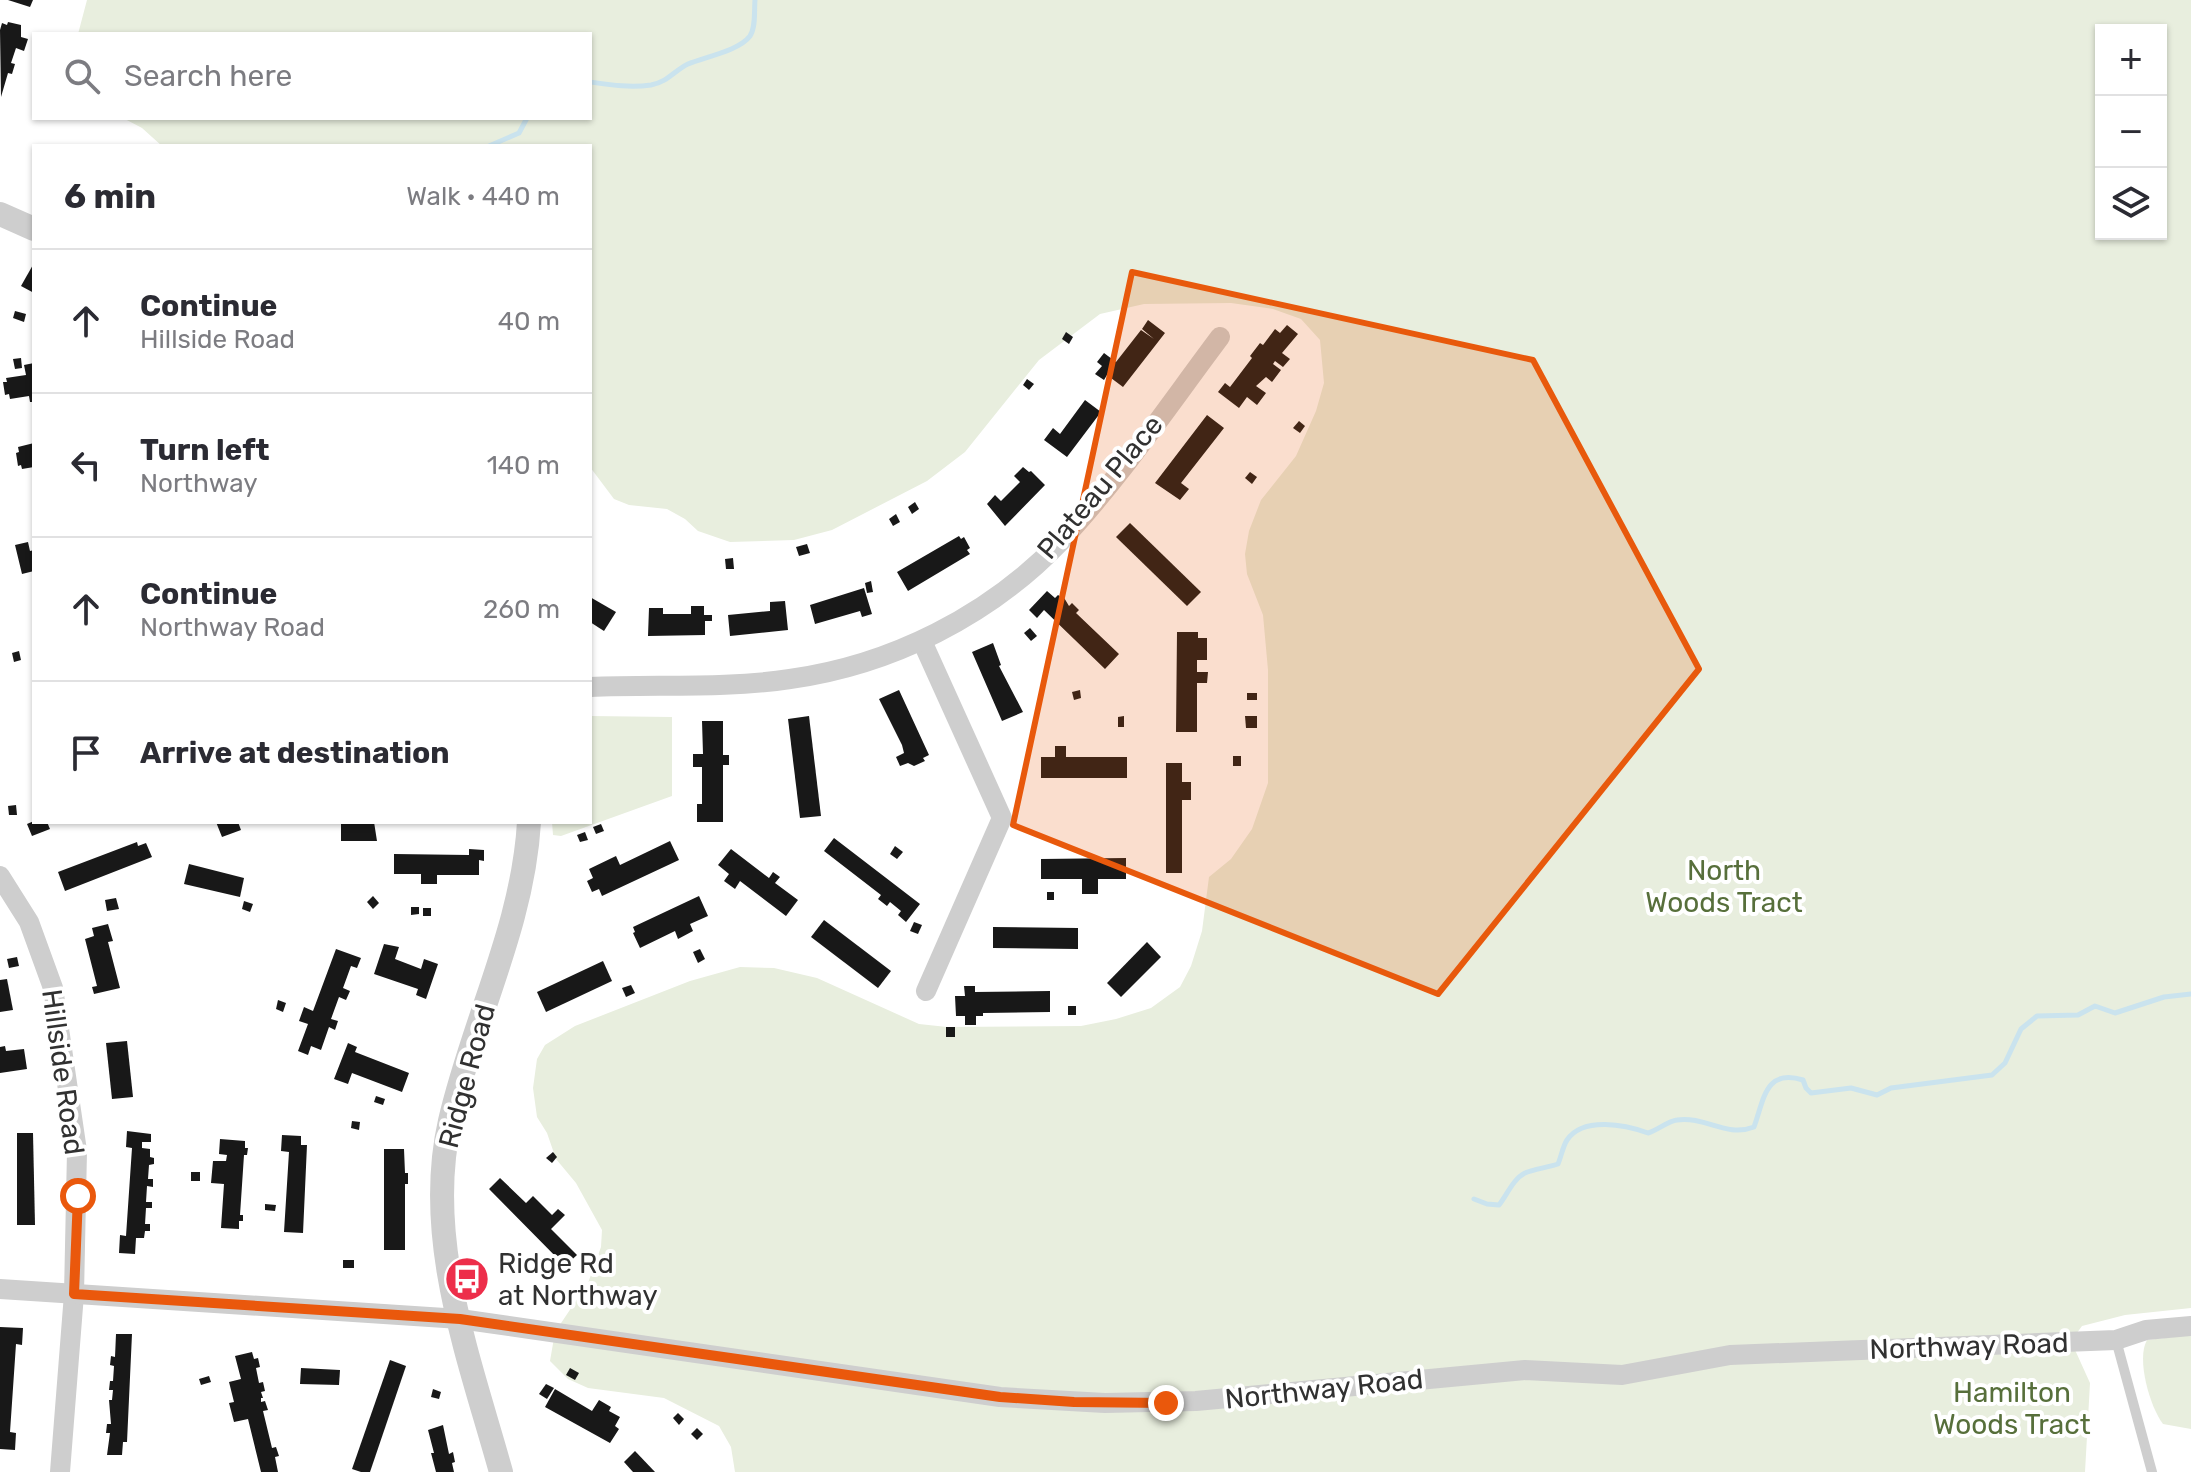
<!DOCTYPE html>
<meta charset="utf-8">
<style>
:root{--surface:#fff;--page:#f7f7f7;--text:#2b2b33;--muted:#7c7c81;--line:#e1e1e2}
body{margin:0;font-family:Rubik,sans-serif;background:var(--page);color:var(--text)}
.controls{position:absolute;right:24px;top:24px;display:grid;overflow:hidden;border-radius:0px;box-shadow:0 2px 6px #0004}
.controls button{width:72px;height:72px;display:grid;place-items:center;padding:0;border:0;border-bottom:2px solid var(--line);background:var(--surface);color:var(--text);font:40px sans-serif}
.stop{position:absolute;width:24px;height:24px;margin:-18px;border:6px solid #ea580c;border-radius:50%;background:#fff}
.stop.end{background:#ea580c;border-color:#fff;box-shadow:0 2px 8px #0008}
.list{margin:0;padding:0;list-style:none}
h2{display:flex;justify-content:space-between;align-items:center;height:104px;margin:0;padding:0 32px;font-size:34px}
h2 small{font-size:26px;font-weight:400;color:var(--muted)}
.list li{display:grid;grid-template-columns:52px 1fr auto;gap:24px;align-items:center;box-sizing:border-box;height:144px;padding:0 32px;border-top:2px solid var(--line)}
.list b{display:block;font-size:30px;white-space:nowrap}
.list p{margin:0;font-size:26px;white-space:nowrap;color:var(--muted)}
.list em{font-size:26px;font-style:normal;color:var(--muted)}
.icon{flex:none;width:44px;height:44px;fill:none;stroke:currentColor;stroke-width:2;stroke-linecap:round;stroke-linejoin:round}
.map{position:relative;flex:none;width:2191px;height:1472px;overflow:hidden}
.search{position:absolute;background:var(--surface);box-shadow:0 2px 6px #0004;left:32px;top:32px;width:560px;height:88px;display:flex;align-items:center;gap:20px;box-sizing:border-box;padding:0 28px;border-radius:0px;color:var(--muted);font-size:30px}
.panel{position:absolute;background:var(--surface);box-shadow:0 2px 6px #0004;left:32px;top:144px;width:560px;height:680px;border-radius:0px}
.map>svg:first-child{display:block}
.green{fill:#e8eede;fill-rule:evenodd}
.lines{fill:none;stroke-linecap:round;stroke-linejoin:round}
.stream{stroke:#cae3ee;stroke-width:5}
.building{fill:#181818}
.service{stroke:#cecece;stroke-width:10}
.minor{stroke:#cecece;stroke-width:20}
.tertiary{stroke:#cecece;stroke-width:24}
.route{stroke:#ea580c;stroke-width:10}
.marked{fill:#e8590c;fill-opacity:0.2;stroke:#e8590c;stroke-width:6;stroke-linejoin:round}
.labels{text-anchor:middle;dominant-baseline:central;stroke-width:8;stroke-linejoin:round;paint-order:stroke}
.street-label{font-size:28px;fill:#313131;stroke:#fff}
.park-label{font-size:28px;fill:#576f3b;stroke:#fff}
.poi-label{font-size:28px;fill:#313131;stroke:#fff;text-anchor:start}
</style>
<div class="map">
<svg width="2191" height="1472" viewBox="0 0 2191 1472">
<rect width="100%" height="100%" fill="#fff"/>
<!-- green -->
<g class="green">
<path d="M87,0H2191V1308L2125,1315L2082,1326L2071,1341L2090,1383L2085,1472H735L731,1447L719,1426L664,1398L588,1388L568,1379L550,1361L555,1332L588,1283L601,1247L602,1230L576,1183L556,1159L547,1133L537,1117L533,1088L537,1059L545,1045L575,1026L690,981L740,967L774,968L817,978L919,1024L947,1027L1081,1026L1116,1019L1151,1008L1180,987L1191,966L1202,931L1209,877L1231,859L1252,829L1268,783V670L1263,615L1247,574L1245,554L1249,531L1261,500L1296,456L1316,411L1324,383L1320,340L1301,319L1273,309L1231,303L1144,304L1100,314L1039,360L965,452L927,481L832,530L794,540L730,542L698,531L685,519L667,509L629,505L614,499L590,467V146H162L142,128L123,118H590V34H78ZM2101,30H2161V234H2101Z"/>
<polygon points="590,716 672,717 672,796 561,836 553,835 552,822 590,822"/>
<path d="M2191,1335V1429L2163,1424C2150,1407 2136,1359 2147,1340Z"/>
</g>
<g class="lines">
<!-- stream -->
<g class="stream">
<path d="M590,82C611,85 630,88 651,85C668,82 675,70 688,64C704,57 739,51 750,36C756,27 754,11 755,0"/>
<polyline points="489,146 519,133 527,118"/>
<path d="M1474,1199L1487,1204L1499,1205C1507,1195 1513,1179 1525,1173C1531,1170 1549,1167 1558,1164C1561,1157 1563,1146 1567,1140C1583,1116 1626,1125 1648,1133C1658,1130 1668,1121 1677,1120C1706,1116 1726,1138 1754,1127C1764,1100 1765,1068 1803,1080L1806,1088L1811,1093L1851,1088L1877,1095L1891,1088L1992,1075L2005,1063L2021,1029L2037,1016L2078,1015L2095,1006L2115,1013L2164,997L2191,994"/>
</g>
</g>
<!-- building -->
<g class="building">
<polygon points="8,0 33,0 30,7"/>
<polygon points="8,22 21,25 21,37 28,39 24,51 16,48 11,63 15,64 12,74 8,73 1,97 0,30 2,23 7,25"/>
<polygon points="34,263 34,293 21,286"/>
<polygon points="15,311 26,314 24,322 13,318"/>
<polygon points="1148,320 1165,333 1123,387 1107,375 1104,380 1095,374 1102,366 1097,362 1104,353 1116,362 1141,330 1154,339 1142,329"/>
<polygon points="1287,325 1298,334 1282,353 1290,359 1283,367 1275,361 1273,364 1281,370 1272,382 1266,377 1256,386 1266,393 1257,405 1247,397 1239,408 1218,392 1225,383 1230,387 1252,358 1250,356 1260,343 1263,345 1275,329 1280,333"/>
<polygon points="1066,332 1073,337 1069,344 1062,339"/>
<polygon points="21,358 22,368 15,369 13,359"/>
<polygon points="34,363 34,402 30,402 29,396 10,399 9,394 5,395 3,382 7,382 6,378 26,375 24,365"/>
<polygon points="1027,379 1034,384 1029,390 1023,385"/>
<polygon points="1085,400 1101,412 1067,457 1044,440 1053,428 1060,434"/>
<polygon points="1207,415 1224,428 1181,483 1189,489 1180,500 1155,483"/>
<polygon points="1299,421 1305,426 1300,433 1293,428"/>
<polygon points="34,443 34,467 22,469 21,465 18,466 16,453 19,452 18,447"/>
<polygon points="1023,467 1029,472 1031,471 1045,485 1005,526 987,504 995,495 1001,501 1020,482 1014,476"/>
<polygon points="1250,472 1257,477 1252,484 1245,478"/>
<polygon points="915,502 919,509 912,514 908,507"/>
<polygon points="896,514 900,522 893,526 889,519"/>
<polygon points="1130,523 1201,592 1187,606 1116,537"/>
<polygon points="959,536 961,539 964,537 970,548 967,550 970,554 908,591 897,572"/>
<polygon points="28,542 30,551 34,550 34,571 22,574 15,545"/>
<polygon points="807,544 810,553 799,556 796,547"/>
<polygon points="733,558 734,569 726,569 725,559"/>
<polygon points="871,581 873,592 867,593 865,583"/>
<polygon points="864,588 872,614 862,617 860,611 815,624 810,605"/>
<polygon points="1047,591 1055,598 1058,595 1061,597 1063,596 1069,606 1072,603 1079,610 1076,613 1119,654 1105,669 1044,610 1037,618 1029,610"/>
<polygon points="590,597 616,612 604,631 590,622"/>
<polygon points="785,601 788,630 730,636 728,615 770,611 770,602"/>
<polygon points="691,606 704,606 704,615 712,615 712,621 705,621 705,635 648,636 649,608 663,608 663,614 691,614"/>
<polygon points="1030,628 1037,636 1031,641 1024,633"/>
<polygon points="1177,632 1198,632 1198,638 1207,638 1207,660 1197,660 1197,672 1208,672 1207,683 1197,683 1197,732 1176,732"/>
<polygon points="993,643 1001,665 999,666 1023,712 1002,721 972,652"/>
<polygon points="19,651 21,660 14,662 12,653"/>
<polygon points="899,690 929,755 923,758 925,761 914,766 908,763 900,766 896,757 904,753 902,745 879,699"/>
<polygon points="1080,690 1081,698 1074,700 1072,692"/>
<rect x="1247" y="693" width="10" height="7"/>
<polygon points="809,716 821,816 800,818 788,719"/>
<polygon points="1124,716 1124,727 1118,727 1118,717"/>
<polygon points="1245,716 1257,716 1257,728 1246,728"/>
<polygon points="702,721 723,721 723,755 729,755 729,765 723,765 723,822 697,822 697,804 702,804 702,767 693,767 693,754 703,754"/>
<polygon points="1055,746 1066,746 1066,757 1127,757 1127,778 1041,778 1041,757 1055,757"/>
<rect x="1233" y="756" width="8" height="10"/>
<polygon points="1166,763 1182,763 1182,782 1191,782 1191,800 1182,800 1182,873 1166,873"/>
<polygon points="16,805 17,815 9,815 8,806"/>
<polygon points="34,821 47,822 50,829 32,836 27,824"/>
<polygon points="216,822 238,822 241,830 222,837"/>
<polygon points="341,822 374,822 377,841 341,841"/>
<polygon points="601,824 604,831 596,834 593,827"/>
<polygon points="585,832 588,840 580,842 577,835"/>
<polygon points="834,838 920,904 906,922 898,915 901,911 890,902 887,906 878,899 881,895 824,851"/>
<polygon points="670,841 679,860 602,896 599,889 592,892 587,881 593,878 589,869 616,856 620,865"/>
<polygon points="137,842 138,846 146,843 152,857 65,891 58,872"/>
<polygon points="895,846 903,852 897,859 890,854"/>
<polygon points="469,849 484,850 484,861 479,860 479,875 437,875 437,884 421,884 421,874 394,874 394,854 469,855"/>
<polygon points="731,849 769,878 773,872 780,877 775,883 798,900 786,916 740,881 735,889 724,881 729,874 718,865"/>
<polygon points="1126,858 1126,879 1098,879 1098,894 1082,894 1082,879 1041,879 1041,859"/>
<polygon points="189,864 244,878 240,897 184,884"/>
<rect x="1047" y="892" width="7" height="8"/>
<polygon points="373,896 379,903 373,909 367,902"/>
<polygon points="699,896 708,916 690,924 693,931 678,939 675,931 640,948 633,933 635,932 633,927"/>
<polygon points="116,898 119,909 107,911 105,900"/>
<polygon points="244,901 253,904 250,912 242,909"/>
<polygon points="411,907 419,907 419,914 411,915"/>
<rect x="423" y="908" width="8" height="8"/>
<polygon points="824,920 891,971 878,988 811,937"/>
<polygon points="914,922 922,925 918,934 910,931"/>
<polygon points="108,924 113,941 108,942 120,988 94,994 92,987 97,986 85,939 94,936 92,928"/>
<polygon points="993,927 1078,928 1078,949 993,948"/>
<polygon points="1147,942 1161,957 1121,997 1107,983"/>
<polygon points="384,944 399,947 395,959 421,969 424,959 438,964 426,999 416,995 418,989 374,974"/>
<polygon points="336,949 361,958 357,968 351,966 343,988 350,991 346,1000 339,997 331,1019 338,1021 335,1030 329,1027 321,1050 311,1046 308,1055 298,1051 308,1024 299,1021 304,1007 313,1011"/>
<polygon points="700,949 705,959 698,963 693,952"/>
<polygon points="17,957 19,966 9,968 7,959"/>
<polygon points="603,961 612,981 546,1012 537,992"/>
<polygon points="7,979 13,1010 0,1012 0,980"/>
<polygon points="631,985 635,993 626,997 622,988"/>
<polygon points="964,986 975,986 975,992 1050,991 1050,1012 983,1013 983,1016 976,1016 976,1025 965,1025 965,1016 956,1016 955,996 965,996"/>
<polygon points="278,1000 286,1003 283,1012 276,1009"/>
<rect x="1068" y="1006" width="8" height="9"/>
<rect x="946" y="1027" width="9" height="10"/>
<polygon points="127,1041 133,1097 112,1099 106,1043"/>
<polygon points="348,1043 357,1047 355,1052 409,1073 402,1092 352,1073 348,1084 334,1079"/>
<polygon points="5,1046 6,1051 24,1049 27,1069 0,1073 0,1047"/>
<polygon points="376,1096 385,1099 383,1105 374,1102"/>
<polygon points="352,1121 360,1122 359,1130 351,1128"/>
<polygon points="127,1131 151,1134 151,1142 142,1142 142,1148 150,1149 150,1157 154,1158 154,1164 149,1165 148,1179 153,1179 153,1187 147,1186 146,1202 152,1202 152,1208 146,1208 145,1224 150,1224 150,1231 145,1231 144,1238 136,1238 135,1254 119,1253 120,1235 126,1236 132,1148 126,1147"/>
<polygon points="17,1133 33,1133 35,1225 17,1225"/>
<polygon points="282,1135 301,1136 301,1145 307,1145 303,1233 284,1232 289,1152 281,1151"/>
<polygon points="220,1139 245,1141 245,1148 248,1148 247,1155 244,1155 240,1215 243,1215 243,1221 239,1221 239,1229 221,1228 224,1184 211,1183 213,1161 226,1161 227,1155 219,1154"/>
<polygon points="384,1149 404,1149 405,1173 408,1173 408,1184 405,1184 405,1250 384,1250"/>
<polygon points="553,1152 557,1157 552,1163 546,1158"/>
<rect x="191" y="1172" width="9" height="9"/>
<polygon points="500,1178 526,1203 533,1196 552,1215 558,1209 565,1215 551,1229 577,1255 565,1266 489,1189"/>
<polygon points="265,1204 276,1205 275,1211 265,1210"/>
<rect x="343" y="1260" width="11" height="8"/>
<polygon points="0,1327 23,1328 22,1345 16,1344 10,1432 16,1433 15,1450 0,1449"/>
<polygon points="116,1334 132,1334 127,1442 123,1442 122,1455 107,1455 110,1433 106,1433 107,1424 111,1424 109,1400 112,1400 113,1390 109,1390 110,1381 113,1381 114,1366 110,1365 111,1356 115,1357"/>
<polygon points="252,1352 254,1359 258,1358 260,1367 256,1368 259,1383 263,1382 265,1391 261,1392 263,1398 261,1398 261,1402 265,1401 268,1410 263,1411 272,1448 276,1447 279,1456 275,1457 278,1472 261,1472 248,1419 234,1422 229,1403 234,1402 229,1382 241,1379 235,1356"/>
<polygon points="390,1360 406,1366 370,1472 361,1472 352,1469"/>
<polygon points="301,1368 340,1370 339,1385 300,1384"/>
<polygon points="570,1368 579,1373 575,1380 566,1375"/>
<polygon points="209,1376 211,1382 201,1385 199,1379"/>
<polygon points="546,1384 554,1388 547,1399 539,1394"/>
<polygon points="433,1389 441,1392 439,1399 431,1397"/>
<polygon points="555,1389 592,1411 599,1400 611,1407 609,1411 620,1417 615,1426 619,1429 610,1443 545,1407"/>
<polygon points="678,1413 684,1419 679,1425 673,1418"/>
<polygon points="443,1425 449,1454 453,1452 455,1462 452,1463 454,1472 436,1472 431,1453 434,1453 428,1430"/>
<polygon points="697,1428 703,1434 697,1440 691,1434"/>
<polygon points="635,1451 655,1472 633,1472 624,1462"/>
</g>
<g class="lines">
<!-- service -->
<polyline class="service" points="2116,1340 2152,1472"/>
<!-- minor -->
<g class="minor">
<polyline points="922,641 1002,818 926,991"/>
<path d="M590,687C656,684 724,689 790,679C891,665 989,616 1060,542C1119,479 1169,405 1220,337"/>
<polyline points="0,876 29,922 53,988 77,1151 74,1294 60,1472"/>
<polyline points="0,1289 460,1319 1000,1397 1105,1403 1196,1401 1525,1370 1622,1375 1730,1355 2116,1340 2146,1330 2191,1326"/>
</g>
<!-- tertiary -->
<g class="tertiary">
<polyline points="0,214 34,229"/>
<path d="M501,1472C470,1360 423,1239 450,1121C473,1020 523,927 529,822"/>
</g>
</g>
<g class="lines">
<!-- route -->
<polyline class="route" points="78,1196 74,1294 460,1319 1000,1397 1074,1402 1166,1403"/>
</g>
<!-- marked area -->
<path class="marked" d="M1132,272L1533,360L1699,669L1438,994L1013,825Z"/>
<!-- icons -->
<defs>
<g id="bus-disc" transform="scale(2.3)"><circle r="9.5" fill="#ed2e4a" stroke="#fff"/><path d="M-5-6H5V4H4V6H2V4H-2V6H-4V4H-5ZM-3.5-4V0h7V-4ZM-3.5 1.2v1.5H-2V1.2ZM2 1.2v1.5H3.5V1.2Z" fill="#fff"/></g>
</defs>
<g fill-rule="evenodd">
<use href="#bus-disc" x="467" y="1279"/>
</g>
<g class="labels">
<!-- street labels -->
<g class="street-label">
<text transform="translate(1100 487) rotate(-50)">Plateau Place</text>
<text transform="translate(63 1072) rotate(82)">Hillside Road</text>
<text transform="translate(467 1076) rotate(-75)">Ridge Road</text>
<text transform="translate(1969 1346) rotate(-2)">Northway Road</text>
<text transform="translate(1324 1389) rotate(-6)">Northway Road</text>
</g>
<!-- park labels -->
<g class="park-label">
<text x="1724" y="870">North<tspan x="1724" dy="32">Woods Tract</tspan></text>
<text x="2012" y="1392">Hamilton<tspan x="2012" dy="32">Woods Tract</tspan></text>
</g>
<!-- poi labels -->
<g class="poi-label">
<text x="498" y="1263">Ridge Rd<tspan x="498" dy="32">at Northway</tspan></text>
</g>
</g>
</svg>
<div class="controls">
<button>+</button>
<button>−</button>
<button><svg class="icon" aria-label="layers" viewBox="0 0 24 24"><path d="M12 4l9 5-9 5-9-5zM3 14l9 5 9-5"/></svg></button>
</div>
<div class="stop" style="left:78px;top:1196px"></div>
<div class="stop end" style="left:1166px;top:1403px"></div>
<div class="search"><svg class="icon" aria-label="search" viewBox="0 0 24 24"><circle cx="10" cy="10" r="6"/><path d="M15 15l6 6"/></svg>Search here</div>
<section class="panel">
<h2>6 min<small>Walk · 440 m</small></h2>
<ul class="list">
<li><svg class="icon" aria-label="ahead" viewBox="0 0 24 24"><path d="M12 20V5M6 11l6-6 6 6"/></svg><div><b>Continue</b><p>Hillside Road</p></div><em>40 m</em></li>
<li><svg class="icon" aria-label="left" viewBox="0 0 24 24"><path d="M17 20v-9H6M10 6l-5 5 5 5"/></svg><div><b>Turn left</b><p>Northway</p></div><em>140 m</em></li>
<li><svg class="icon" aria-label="ahead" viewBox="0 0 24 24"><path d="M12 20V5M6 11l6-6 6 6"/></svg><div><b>Continue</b><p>Northway Road</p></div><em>260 m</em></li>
<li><svg class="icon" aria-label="arrive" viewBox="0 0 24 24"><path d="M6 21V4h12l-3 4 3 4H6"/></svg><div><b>Arrive at destination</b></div></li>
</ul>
</section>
</div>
